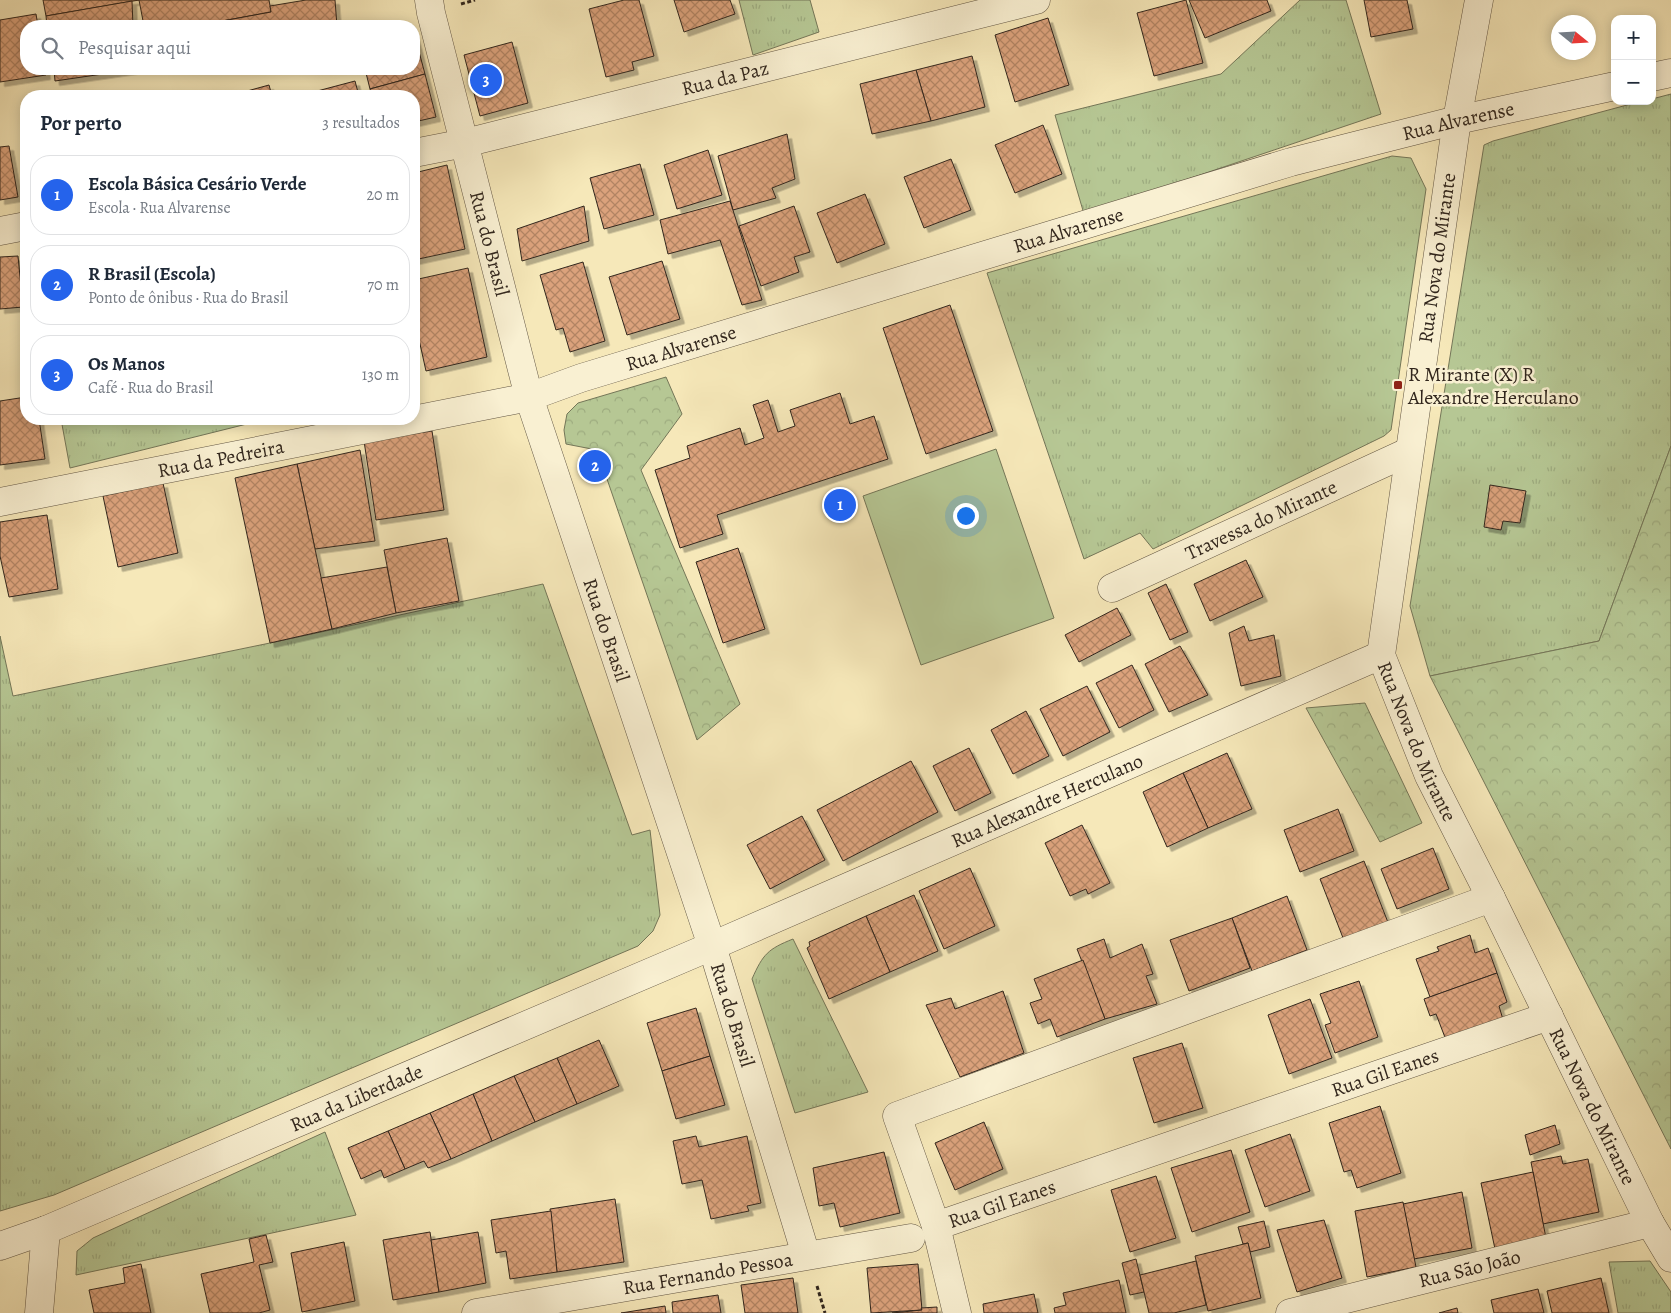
<!DOCTYPE html>
<html lang="pt">
<meta charset="utf-8">
<style>
:root{--surface:#fff;--page:#f6f6f7;--text:#1f2937;--muted:#747a83;--line:#e0e1e3;--accent:#2563eb}
body{margin:0;font-family:Alegreya,serif;background:var(--page);color:var(--text)}
.controls{position:absolute;right:15px;top:15px;display:grid;overflow:hidden;border-radius:10px;box-shadow:0 2px 12px #0003}
.controls button{width:45px;height:45px;display:grid;place-items:center;padding:0;border:0;border-bottom:1px solid var(--line);background:var(--surface);color:var(--text);font:25px sans-serif}
.compass{position:absolute;left:1551px;top:15px;width:45px;height:45px;border-radius:50%;background:var(--surface);box-shadow:0 2px 12px #0003;rotate:108deg}
.you{position:absolute;left:965px;top:515px;width:18px;height:18px;margin:-12px;border:4px solid #fff;border-radius:50%;background:#1a73e8;box-shadow:0 0 0 8px #1a73e833}
.badge{display:grid;place-items:center;width:32px;height:32px;border-radius:50%;background:var(--accent);color:#fff;font-size:16px;font-weight:700}
.pin{position:absolute;translate:-50% -50%;border:2px solid #fff;box-shadow:0 1px 5px #0006}
.list{margin:0;padding:0;list-style:none}
h2{display:flex;justify-content:space-between;align-items:center;height:65px;margin:0;padding:0 20px;font-size:21px}
h2 small{font-size:16px;font-weight:400;color:var(--muted)}
.list li{display:grid;grid-template-columns:32px 1fr auto;gap:15px;align-items:center;box-sizing:border-box;height:80px;margin:0 10px 10px;padding:0 10px;border:1px solid var(--line);border-radius:20px}
.list b{display:block;font-size:19px;white-space:nowrap}
.list p{margin:0;font-size:16px;white-space:nowrap;color:var(--muted)}
.list em{font-size:16px;font-style:normal;color:var(--muted)}
.icon{flex:none;width:28px;height:28px;fill:none;stroke:currentColor;stroke-width:2;stroke-linecap:round;stroke-linejoin:round}
.map{position:relative;flex:none;width:1671px;height:1313px;overflow:hidden}
.search{position:absolute;background:var(--surface);box-shadow:0 2px 12px #0003;left:20px;top:20px;width:400px;height:55px;display:flex;align-items:center;gap:12px;box-sizing:border-box;padding:0 18px;border-radius:20px;color:var(--muted);font-size:19px}
.panel{position:absolute;background:var(--surface);box-shadow:0 2px 12px #0003;left:20px;top:90px;width:400px;height:335px;border-radius:20px}
.map>svg:first-child{display:block}
.grass{fill:url(#grass-tufts);stroke:#747658}
.forest{fill:url(#forest-crowns);stroke:#747658}
.pitch{fill:#b6c794;stroke:#747658}
.building{fill:url(#building-cross-hatch);stroke:#31261d;filter:url(#shadow)}
.lines{fill:none;stroke-linecap:round;stroke-linejoin:round}
.minor-casing{stroke:#625644;stroke-width:29}
.path{stroke:#31261d;stroke-width:3;stroke-dasharray:4 2.5;stroke-linecap:butt}
.minor{stroke:#f9f0d2;stroke-width:28}
.poi-dot{fill:#8f2418;stroke:#f9f0d2;stroke-width:2}
.labels{text-anchor:middle;dominant-baseline:central;stroke-width:5;stroke-linejoin:round;paint-order:stroke}
.street-label{font-size:20px;fill:#31261d;stroke:#f9f0d2}
.poi-label{font-size:20px;fill:#31261d;stroke:#f9f0d2;text-anchor:start}
</style>
<div class="map">
<svg width="1671" height="1313" viewBox="0 0 1671 1313">
<defs>
<pattern id="grass-tufts" width="24" height="20" patternUnits="userSpaceOnUse" patternTransform="scale(1.25)"><rect width="24" height="20" fill="#b6c794"/><path d="M3 7l-1-3M5 7V3M7 7l1-3M15 17l-1-3M17 17v-4M19 17l1-3" fill="none" stroke="#9dab7f"/></pattern>
<pattern id="forest-crowns" width="20" height="18" patternUnits="userSpaceOnUse" patternTransform="scale(1.25)"><rect width="20" height="18" fill="#b6c794"/><path d="M2 6a3 3 0 1 1 6 0M12 15a3 3 0 1 1 6 0" fill="none" stroke="#9dab7f"/></pattern>
<pattern id="building-cross-hatch" width="8" height="8" patternUnits="userSpaceOnUse" patternTransform="scale(1.25)"><rect width="8" height="8" fill="#dba27b"/><path d="M0 0l8 8M0 8l8-8" fill="none" stroke="#b28464"/></pattern>
<filter id="shadow"><feDropShadow dx="4.5" dy="4.5" stdDeviation="0" flood-color="#0004"/></filter>
</defs>
<rect width="100%" height="100%" fill="#f6e8b9"/>
<filter id="stains"><feTurbulence type="fractalNoise" baseFrequency=".004" numOctaves="4"/><feColorMatrix values="0 0 0 0 .2 0 0 0 0 .09 0 0 0 0 .02 0 0 0 .5 -.17"/></filter>
<radialGradient id="worn" r=".72"><stop offset=".6" stop-color="#630" stop-opacity="0"/><stop offset="1" stop-color="#630" stop-opacity=".3"/></radialGradient>
<!-- grass -->
<g class="grass">
<polygon points="739,0 810,0 819,32 753,55"/>
<polygon points="1300,0 1346,0 1381,114 1084,214 1055,115 1221,74"/>
<polygon points="1671,94 1671,446 1599,641 1430,676 1410,606 1484,145 1493,141 1642,101 1652,101 1652,99"/>
<polygon points="1392,156 1411,158 1426,189 1391,430 1384,436 1153,549 1140,533 1084,559 987,273"/>
<polygon points="61,419 267,419 70,468"/>
<polygon points="543,584 632,835 650,830 660,915 653,931 638,946 54,1195 0,1211 0,636 13,696 270,643"/>
<path d="M793,939L868,1092L795,1113L752,979C763,954 768,949 793,939Z"/>
<polygon points="325,1132 356,1215 76,1275 77,1251 93,1238"/>
<polygon points="1650,1261 1671,1292 1671,1313 1618,1313 1609,1262"/>
</g>
<!-- forest -->
<g class="forest">
<polygon points="666,377 682,414 641,470 740,704 697,740 597,450 566,444 564,430 567,414 578,403"/>
<polygon points="1671,446 1671,1149 1430,676 1599,641"/>
<polygon points="1365,703 1422,823 1380,842 1306,708"/>
</g>
<!-- pitch -->
<polygon class="pitch" points="996,449 1054,618 921,665 863,496"/>
<!-- building -->
<g class="building">
<polygon points="43,0 139,0 46,16"/>
<polygon points="139,0 269,0 271,12 195,26 144,26"/>
<polygon points="306,0 335,0 337,26 195,26 271,12 270,6"/>
<polygon points="624,0 639,0 654,56 632,62 634,70 606,77 589,9"/>
<polygon points="674,0 730,0 735,14 684,32"/>
<polygon points="1186,0 1203,63 1154,76 1137,13"/>
<polygon points="1189,0 1267,0 1271,11 1205,38"/>
<polygon points="1364,0 1407,0 1413,29 1371,37"/>
<polygon points="132,1 133,26 47,26 46,16"/>
<polygon points="36,14 38,26 26,26 26,69 45,69 46,75 0,82 0,20"/>
<polygon points="1048,18 1069,85 1015,102 995,35"/>
<polygon points="414,33 425,74 370,89 365,69 414,69"/>
<polygon points="512,42 528,103 480,116 464,55"/>
<polygon points="972,56 985,107 931,121 916,70"/>
<polygon points="54,69 137,69 55,81"/>
<polygon points="916,70 931,121 872,134 860,84"/>
<polygon points="425,74 436,117 414,122 414,96 372,96 370,89"/>
<polygon points="355,81 359,96 307,96 306,94"/>
<polygon points="269,85 272,96 229,96"/>
<polygon points="1043,125 1062,174 1015,193 995,145"/>
<polygon points="787,134 795,179 772,188 776,198 733,210 718,156"/>
<polygon points="9,146 18,197 0,200 0,147"/>
<polygon points="708,150 722,195 677,209 664,165"/>
<polygon points="951,159 971,210 924,228 904,177"/>
<polygon points="640,164 654,215 604,229 590,178"/>
<polygon points="447,165 465,249 414,260 414,173"/>
<polygon points="865,194 885,244 837,263 817,213"/>
<polygon points="730,201 762,300 742,305 720,240 668,254 660,220"/>
<polygon points="584,206 589,241 522,261 517,229"/>
<polygon points="794,206 810,252 794,257 799,272 761,286 739,226"/>
<polygon points="18,256 23,307 0,309 0,257"/>
<polygon points="662,261 680,319 627,335 609,277"/>
<polygon points="583,262 605,341 570,352 563,328 556,330 540,275"/>
<polygon points="468,268 487,357 426,371 414,317 414,280"/>
<polygon points="950,305 993,431 926,454 883,328"/>
<polygon points="840,393 850,424 874,416 888,459 717,515 723,534 680,548 655,470 690,458 687,446 740,428 745,445 764,438 753,405 768,400 778,432 795,426 790,410"/>
<polygon points="26,397 26,419 39,419 45,459 0,465 0,401"/>
<polygon points="432,431 444,510 376,520 364,441"/>
<polygon points="360,450 375,541 315,549 297,464"/>
<polygon points="297,464 332,629 270,643 235,478"/>
<polygon points="163,483 178,553 118,567 103,496"/>
<polygon points="1490,485 1526,491 1520,523 1503,521 1501,530 1484,527"/>
<polygon points="47,515 58,589 9,597 0,556 0,522"/>
<polygon points="447,538 459,601 396,613 384,550"/>
<polygon points="738,548 765,629 723,643 696,562"/>
<polygon points="1246,560 1263,597 1210,621 1194,584"/>
<polygon points="387,567 396,613 332,629 321,578"/>
<polygon points="1166,584 1188,632 1170,640 1148,593"/>
<polygon points="1117,608 1131,635 1079,662 1065,635"/>
<polygon points="1244,626 1249,641 1274,635 1281,676 1241,686 1229,633"/>
<polygon points="1180,646 1208,695 1169,712 1145,664"/>
<polygon points="1132,665 1154,710 1119,728 1096,683"/>
<polygon points="1087,686 1110,732 1063,756 1040,709"/>
<polygon points="1026,711 1049,756 1013,774 991,730"/>
<polygon points="969,748 991,793 955,811 933,766"/>
<polygon points="1227,753 1252,809 1208,828 1183,773"/>
<polygon points="911,761 938,812 843,861 817,810"/>
<polygon points="1183,773 1208,828 1167,847 1143,792"/>
<polygon points="1338,809 1354,851 1300,872 1284,830"/>
<polygon points="802,816 825,860 770,889 747,845"/>
<polygon points="1082,825 1110,883 1088,894 1086,889 1070,896 1045,843"/>
<polygon points="1433,848 1449,889 1397,909 1381,869"/>
<polygon points="1364,861 1389,925 1345,943 1320,879"/>
<polygon points="970,868 995,926 944,949 919,891"/>
<polygon points="914,895 938,951 890,972 866,916"/>
<polygon points="1287,896 1307,950 1252,971 1232,918"/>
<polygon points="866,916 890,972 829,999 807,948 810,946 809,942"/>
<polygon points="1232,918 1250,968 1189,991 1170,940"/>
<polygon points="1470,935 1475,953 1488,948 1497,973 1430,997 1416,959 1439,951 1437,947"/>
<polygon points="1104,939 1110,958 1142,944 1153,974 1146,976 1157,1004 1105,1019 1077,949"/>
<polygon points="1083,960 1105,1019 1057,1037 1050,1019 1038,1024 1030,1003 1042,999 1034,979"/>
<polygon points="1497,973 1507,1002 1499,1006 1504,1023 1446,1040 1436,1014 1430,1016 1424,999"/>
<polygon points="1359,981 1378,1037 1335,1053 1325,1025 1331,1023 1320,994"/>
<polygon points="1003,991 1024,1053 960,1077 926,1005 951,998 955,1009"/>
<polygon points="1310,999 1332,1058 1289,1074 1268,1015"/>
<polygon points="696,1008 710,1056 662,1071 647,1023"/>
<polygon points="599,1040 619,1086 577,1104 557,1058"/>
<polygon points="1182,1043 1203,1108 1154,1123 1133,1058"/>
<polygon points="710,1056 725,1105 676,1119 662,1071"/>
<polygon points="557,1058 577,1104 535,1122 514,1076"/>
<polygon points="514,1076 535,1122 492,1141 473,1094"/>
<polygon points="473,1094 492,1141 451,1159 430,1113"/>
<polygon points="1380,1106 1401,1173 1357,1188 1351,1170 1344,1172 1329,1123"/>
<polygon points="430,1113 451,1159 428,1168 424,1161 405,1169 388,1131"/>
<polygon points="984,1122 1003,1169 955,1190 935,1143"/>
<polygon points="1555,1125 1560,1144 1530,1155 1525,1135"/>
<polygon points="388,1131 405,1169 384,1178 381,1170 361,1179 348,1148"/>
<polygon points="1290,1134 1310,1191 1265,1207 1245,1150"/>
<polygon points="696,1136 699,1147 747,1136 761,1203 747,1206 749,1211 711,1219 702,1180 682,1184 673,1141"/>
<polygon points="1231,1150 1250,1212 1192,1232 1171,1168"/>
<polygon points="884,1152 900,1213 840,1227 834,1203 819,1206 813,1168"/>
<polygon points="1561,1156 1563,1164 1588,1159 1599,1212 1543,1224 1531,1162"/>
<polygon points="1533,1172 1546,1238 1495,1249 1481,1183"/>
<polygon points="1156,1176 1176,1238 1130,1252 1111,1190"/>
<polygon points="1462,1192 1472,1248 1414,1259 1403,1204"/>
<polygon points="615,1199 624,1262 557,1272 550,1209"/>
<polygon points="1403,1202 1416,1267 1367,1277 1355,1211"/>
<polygon points="551,1211 557,1272 510,1279 506,1251 496,1253 491,1220"/>
<polygon points="1324,1220 1342,1278 1297,1292 1277,1230"/>
<polygon points="1264,1221 1270,1247 1250,1252 1248,1243 1243,1244 1238,1227"/>
<polygon points="430,1232 439,1292 393,1300 383,1240"/>
<polygon points="478,1232 486,1283 439,1292 431,1240"/>
<polygon points="266,1235 273,1262 259,1265 270,1310 259,1313 210,1313 201,1274 254,1262 249,1239"/>
<polygon points="344,1242 355,1301 302,1312 291,1253"/>
<polygon points="1248,1243 1261,1298 1208,1311 1195,1256"/>
<polygon points="1136,1259 1144,1292 1130,1295 1122,1263"/>
<polygon points="1196,1261 1206,1305 1174,1313 1149,1313 1140,1275"/>
<polygon points="141,1264 151,1313 94,1313 89,1290 125,1283 123,1268"/>
<polygon points="918,1264 922,1310 871,1313 867,1268"/>
<polygon points="793,1278 798,1313 745,1313 741,1285"/>
<polygon points="1601,1278 1609,1313 1552,1313 1547,1291"/>
<polygon points="1119,1280 1126,1313 1055,1313 1054,1308 1066,1305 1063,1293"/>
<polygon points="1538,1289 1544,1313 1494,1313 1491,1300"/>
<polygon points="1034,1294 1038,1313 984,1313 983,1304"/>
<polygon points="718,1295 721,1313 673,1313 672,1302"/>
<polygon points="665,1306 666,1313 621,1313"/>
<polygon points="937,1307 937,1313 892,1313 922,1310 921,1308"/>
<polygon points="1457,1308 1458,1313 1439,1313"/>
</g>
<g class="lines">
<!-- minor casing -->
<g class="minor-casing">
<g id="minor">
<path id="s1" d="M429,0L431,13L529,397L712,946L806,1255"/>
<path id="s2" d="M1479,0L1457,120L1381,655L1429,776L1491,898L1650,1223L1671,1258"/>
<polyline points="1652,77 1671,73"/>
<path id="s3" d="M414,153L465,143L1036,0"/>
<polyline points="0,231 26,226"/>
<path id="s4" d="M0,502L529,397L581,378L1291,162L1457,120L1615,86"/>
<path id="s5" d="M1112,588L1408,452"/>
<path id="s6" d="M1491,898L897,1116L936,1226L1549,1016"/>
<polyline points="936,1226 957,1313"/>
<path id="s7" d="M0,1246L46,1230L712,946L1381,655"/>
<polyline points="39,1313 46,1230"/>
<path id="s8" d="M476,1313L911,1238"/>
<path id="s9" d="M1290,1313L1650,1223"/>
</g>
</g>
<!-- path -->
<g class="path">
<polyline points="461,4 475,0"/>
<polyline points="817,1286 825,1313"/>
</g>
<!-- minor -->
<use href="#minor" class="minor"/>
</g>
<!-- markers -->
<rect class="poi-dot" x="1393" y="380" width="10" height="10" rx="2.5"/>
<g class="labels">
<!-- street labels -->
<g class="street-label">
<text stroke="none"><textPath href="#s3" startOffset="320">Rua da Paz</textPath></text>
<text stroke="none"><textPath href="#s4" startOffset="1509">Rua Alvarense</textPath></text>
<text stroke="none"><textPath href="#s4" startOffset="1104">Rua Alvarense</textPath></text>
<text stroke="none"><textPath href="#s1" startOffset="251">Rua do Brasil</textPath></text>
<text transform="translate(1437 258) rotate(-82)">Rua Nova do Mirante</text>
<text stroke="none"><textPath href="#s4" startOffset="699">Rua Alvarense</textPath></text>
<text stroke="none"><textPath href="#s4" startOffset="225">Rua da Pedreira</textPath></text>
<text stroke="none"><textPath href="#s5" startOffset="164">Travessa do Mirante</textPath></text>
<text stroke="none"><textPath href="#s1" startOffset="655">Rua do Brasil</textPath></text>
<text stroke="none"><textPath href="#s2" startOffset="756">Rua Nova do Mirante</textPath></text>
<text stroke="none"><textPath href="#s7" startOffset="1138">Rua Alexandre Herculano</textPath></text>
<text stroke="none"><textPath href="#s1" startOffset="1060">Rua do Brasil</textPath></text>
<text stroke="none"><textPath href="#s6" startOffset="1224">Rua Gil Eanes</textPath></text>
<text stroke="none"><textPath href="#s7" startOffset="386">Rua da Liberdade</textPath></text>
<text stroke="none"><textPath href="#s2" startOffset="1161">Rua Nova do Mirante</textPath></text>
<text stroke="none"><textPath href="#s6" startOffset="819">Rua Gil Eanes</textPath></text>
<text stroke="none"><textPath href="#s9" startOffset="185">Rua São João</textPath></text>
<text stroke="none"><textPath href="#s8" startOffset="235">Rua Fernando Pessoa</textPath></text>
</g>
<!-- poi labels -->
<g class="poi-label">
<text x="1408" y="374">R Mirante (X) R<tspan x="1408" dy="23">Alexandre Herculano</tspan></text>
</g>
</g>
<rect width="100%" height="100%" filter="url(#stains)"/>
<rect width="100%" height="100%" fill="url(#worn)"/>
</svg>
<div class="controls">
<button>+</button>
<button>−</button>
</div>
<svg class="compass" viewBox="-18 -18 36 36"><path d="M0-13l5 13h-10z" fill="#e53935"/><path d="M0 13l5-13h-10z" fill="#747a83"/></svg>
<div class="you"></div>
<div class="pin badge" style="left:840px;top:505px">1</div>
<div class="pin badge" style="left:595px;top:466px">2</div>
<div class="pin badge" style="left:486px;top:80px">3</div>
<div class="search"><svg class="icon" aria-label="search" viewBox="0 0 24 24"><circle cx="10" cy="10" r="6"/><path d="M15 15l6 6"/></svg>Pesquisar aqui</div>
<section class="panel">
<h2>Por perto<small>3 resultados</small></h2>
<ul class="list">
<li><span class="badge">1</span><div><b>Escola Básica Cesário Verde</b><p>Escola · Rua Alvarense</p></div><em>20 m</em></li>
<li><span class="badge">2</span><div><b>R Brasil (Escola)</b><p>Ponto de ônibus · Rua do Brasil</p></div><em>70 m</em></li>
<li><span class="badge">3</span><div><b>Os Manos</b><p>Café · Rua do Brasil</p></div><em>130 m</em></li>
</ul>
</section>
</div>
